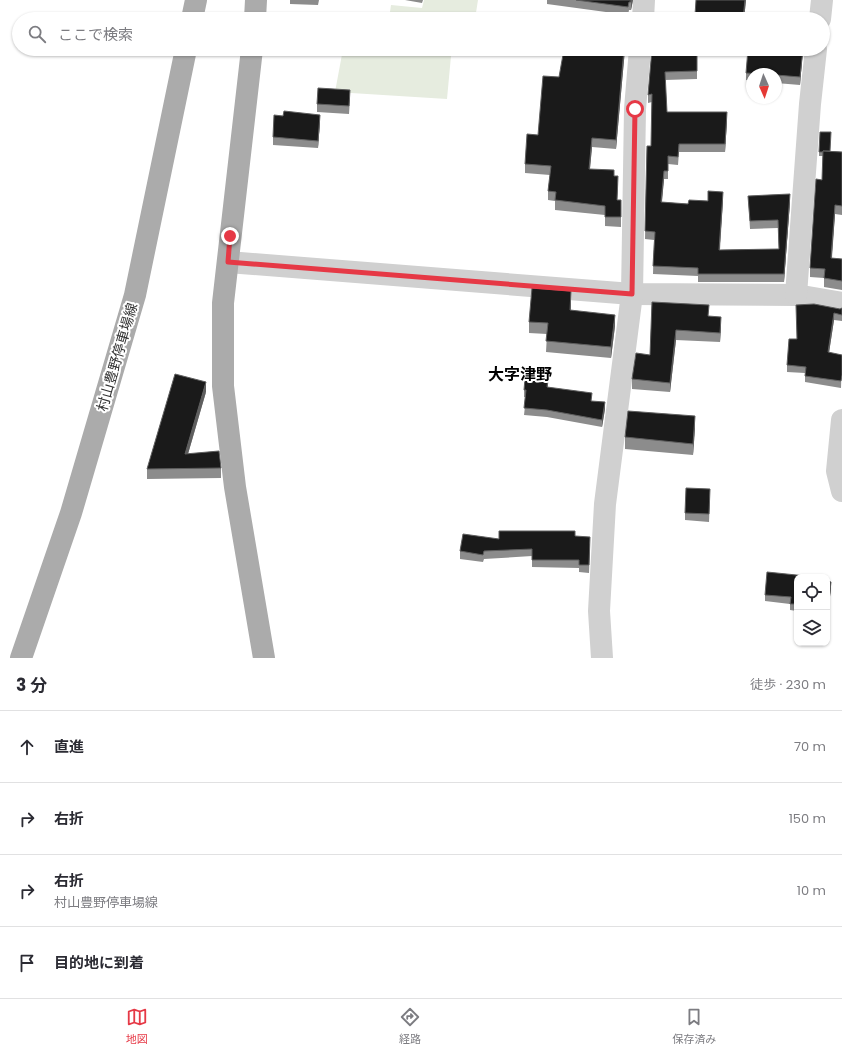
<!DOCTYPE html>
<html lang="ja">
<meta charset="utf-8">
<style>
:root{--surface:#fff;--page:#f7f7f7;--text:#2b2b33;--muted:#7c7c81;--line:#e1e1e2;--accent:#e63946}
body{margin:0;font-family:Poppins,"Noto Sans JP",sans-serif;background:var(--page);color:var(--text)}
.controls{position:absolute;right:12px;bottom:12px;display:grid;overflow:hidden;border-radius:8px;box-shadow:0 1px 3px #0004}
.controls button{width:36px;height:36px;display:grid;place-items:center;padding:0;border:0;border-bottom:1px solid var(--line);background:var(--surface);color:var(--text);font:20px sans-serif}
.compass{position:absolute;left:746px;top:68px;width:36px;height:36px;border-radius:50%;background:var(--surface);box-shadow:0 1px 3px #0004;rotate:177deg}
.stop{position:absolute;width:12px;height:12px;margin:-9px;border:3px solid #e63946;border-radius:50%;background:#fff}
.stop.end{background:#e63946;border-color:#fff;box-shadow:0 1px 4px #0008}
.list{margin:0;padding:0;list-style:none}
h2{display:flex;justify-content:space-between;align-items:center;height:52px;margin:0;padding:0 16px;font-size:17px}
h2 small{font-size:13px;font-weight:400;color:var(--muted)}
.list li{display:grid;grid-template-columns:26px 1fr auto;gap:12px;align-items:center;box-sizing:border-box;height:72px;padding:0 16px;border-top:1px solid var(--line)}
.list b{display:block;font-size:15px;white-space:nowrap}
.list p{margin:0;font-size:13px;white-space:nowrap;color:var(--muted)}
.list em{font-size:13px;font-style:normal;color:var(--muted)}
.icon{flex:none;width:22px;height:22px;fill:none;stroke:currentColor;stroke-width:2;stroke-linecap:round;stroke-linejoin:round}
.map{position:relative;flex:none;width:842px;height:658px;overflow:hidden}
.search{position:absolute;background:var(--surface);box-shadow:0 1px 3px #0004;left:12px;right:12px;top:12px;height:44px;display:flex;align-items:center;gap:10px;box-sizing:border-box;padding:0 14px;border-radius:22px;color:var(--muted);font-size:15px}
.sheet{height:340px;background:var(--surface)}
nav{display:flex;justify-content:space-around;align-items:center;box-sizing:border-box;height:56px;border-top:1px solid var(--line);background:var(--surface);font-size:11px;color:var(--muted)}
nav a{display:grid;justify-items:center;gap:2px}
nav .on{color:var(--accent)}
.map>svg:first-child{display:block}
.green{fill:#e6ecdf}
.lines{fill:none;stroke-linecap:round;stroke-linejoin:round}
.minor{stroke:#d0d0d0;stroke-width:22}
.major{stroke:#ababab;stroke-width:22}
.wall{fill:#8c8c8c}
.shaded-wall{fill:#5f5f5f}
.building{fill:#1a1a1a;stroke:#5f5f5f}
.route{stroke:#e63946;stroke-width:5}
.labels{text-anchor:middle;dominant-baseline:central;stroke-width:4;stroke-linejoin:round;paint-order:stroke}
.street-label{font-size:14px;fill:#333;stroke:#fff}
.quarter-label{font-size:16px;font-weight:bold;fill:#000;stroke:#fff}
</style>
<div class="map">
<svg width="842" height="658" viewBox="0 0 842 658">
<rect width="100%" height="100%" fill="#fff"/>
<!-- green -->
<g class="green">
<polygon points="424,0 478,0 475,19 389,19 391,5 422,8"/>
<polygon points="343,49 469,49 468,56 451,56 447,99 335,92"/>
</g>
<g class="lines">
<!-- minor -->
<g class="minor">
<polyline points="643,19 644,0"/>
<polyline points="820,19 822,0"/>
<polyline points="228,262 632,294 796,295 842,303"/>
<polyline points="796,295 810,104 816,49"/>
<polyline points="842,420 837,471 842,491"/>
<polyline points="602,658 599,611 605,504 632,294 635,109 640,49"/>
</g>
<!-- major -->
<g class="major">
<polyline points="192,19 196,0"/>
<polyline points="255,19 256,0"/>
<polyline points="252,49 223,303 223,386 235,487 264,658"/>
<polyline points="21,658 71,513 135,295 186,49"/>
</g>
</g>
<!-- wall -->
<g class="wall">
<polygon points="290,0 319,0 318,5 290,4"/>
<polygon points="405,0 423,0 422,3"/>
<polygon points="547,0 633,0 631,10 629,10 628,15 547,4"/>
<polygon points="746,0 744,19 695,19 695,15"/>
<polygon points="625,49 616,149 592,147 590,169 614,176 618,185 617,200 621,200 621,227 605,226 605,215 555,210 555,201 548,200 548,191 550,175 525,173 525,164 538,135 559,77"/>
<polygon points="652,49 697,49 697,79 665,80 667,112 727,120 725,152 679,152 678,165 668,164 668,179 664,179 662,202 688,204 708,201 723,200 720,250 779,249 778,228 750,229 748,196 790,202 784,282 698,282 698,276 653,274 654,240 645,239 647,146 651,146 652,102 648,103 648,95"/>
<polygon points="803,49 800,85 776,83 776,74 752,74 752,81 746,80 746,73"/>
<polygon points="350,98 349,114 317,112 317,104"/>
<polygon points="283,116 320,122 318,148 273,145 273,137"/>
<polygon points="831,151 842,152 842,215 835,214 832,258 842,259 842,290 824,287 824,278 810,277 810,268 822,180 823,156 819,156 819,152"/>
<polygon points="571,302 571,310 615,326 611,358 546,352 547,334 529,333 529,322"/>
<polygon points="652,302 709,316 721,326 720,342 676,340 670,392 632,389 632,379 650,355"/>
<polygon points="842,308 842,321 834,320 829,353 842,355 841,388 805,382 805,373 787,372 787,365 796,339 840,309"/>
<polygon points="549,376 547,387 592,401 605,409 602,427 547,417 524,415 526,397 524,397 524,390"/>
<polygon points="206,392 188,454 221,468 221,478 147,479 147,469"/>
<polygon points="695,428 693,455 625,449 625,437"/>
<polygon points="710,497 709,522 685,520 685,513"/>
<polygon points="575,536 590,544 589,573 579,572 579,568 532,567 532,556 484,559 483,562 460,559 460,551 499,539"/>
<polygon points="797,577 797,611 790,610 790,604 765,601 765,595"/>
<polygon points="827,581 831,588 828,614 827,614"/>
</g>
<!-- shaded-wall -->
<g class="shaded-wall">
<polygon points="631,0 633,0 631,10"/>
<polygon points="745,0 746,0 744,19 743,19"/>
<polygon points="624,49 625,49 616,149 616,140"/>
<polygon points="803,49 800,85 800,77"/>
<polygon points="727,112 727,120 725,152 725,144"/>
<polygon points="320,115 320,122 318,148 318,141"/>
<polygon points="592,138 592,147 589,178 589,169"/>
<polygon points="664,171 664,179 661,210 661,202"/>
<polygon points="723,192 723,200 719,258 719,250"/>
<polygon points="790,194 790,202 784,282 784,274"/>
<polygon points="835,205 835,214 831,267 831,258"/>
<polygon points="571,291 571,302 570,321 570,310"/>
<polygon points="834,313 834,320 828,359 828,352"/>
<polygon points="615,315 615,326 611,358 611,347"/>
<polygon points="721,317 721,326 720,342 720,333"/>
<polygon points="676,330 676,340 670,392 670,383"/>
<polygon points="549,369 549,376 547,393 547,387"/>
<polygon points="206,382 206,392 185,464 185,454"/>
<polygon points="605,402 605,409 602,427 602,420"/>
<polygon points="695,416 695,428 693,455 693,444"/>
<polygon points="831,582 831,588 828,614 828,607"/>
</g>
<!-- building -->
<g class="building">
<polygon points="576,0 631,0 631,2 629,2 628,7"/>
<polygon points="696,0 745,0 743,19 710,19 710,18 695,15"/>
<polygon points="564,49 624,49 616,140 592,138 589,169 614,170 614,176 618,176 617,200 621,200 621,217 605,217 605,206 555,200 556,192 548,191 551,166 525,164 527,134 538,135 543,76 559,77"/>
<polygon points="652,49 697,49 697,71 665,72 667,112 727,112 725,144 679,144 678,157 668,156 668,171 664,171 661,202 688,204 689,200 708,201 708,191 723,192 719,250 779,249 778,220 750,221 748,196 790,194 784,274 698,274 698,268 653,266 655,232 645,231 647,146 651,146 652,94 648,95"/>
<polygon points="748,49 803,49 800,77 776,75 776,74 762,74 746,73"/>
<polygon points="318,88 350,90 349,106 317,104"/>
<polygon points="284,111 320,115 318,141 273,137 274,115 283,116"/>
<polygon points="820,132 831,132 830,151 823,151 823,152 819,152"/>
<polygon points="823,151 842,152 842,206 835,205 831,258 842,259 842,281 824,278 825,269 810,268 816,179 822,180"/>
<polygon points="532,288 571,291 570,310 615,315 611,347 546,341 548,323 529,322"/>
<polygon points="652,302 709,305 708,316 721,317 720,333 676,330 670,383 632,379 636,353 650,355"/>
<polygon points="814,304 840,309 842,308 842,315 834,313 828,352 842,355 842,375 841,381 805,376 806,367 787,365 789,339 797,339 796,305"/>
<polygon points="526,367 549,369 547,387 592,393 591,401 605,402 602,420 547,410 524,408 526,390 524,390"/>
<polygon points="175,374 206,382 185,454 219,451 221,468 147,469"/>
<polygon points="628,411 695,416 693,444 625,437"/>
<polygon points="686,488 710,489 709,514 685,513"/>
<polygon points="499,531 575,531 575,536 590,537 589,565 579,565 579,560 532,560 532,549 484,551 483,555 460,551 463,534 499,539"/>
<polygon points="767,572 816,577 797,577 797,604 790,604 791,597 765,595"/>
<polygon points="827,581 831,582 828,607 827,607"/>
</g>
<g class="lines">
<!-- route -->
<polyline class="route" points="230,236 228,262 632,294 635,109"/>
</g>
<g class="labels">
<!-- street labels -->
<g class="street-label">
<text transform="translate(117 357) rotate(-74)">村山豊野停車場線</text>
</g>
<!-- quarter labels -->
<g class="quarter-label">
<text x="520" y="374">大字津野</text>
</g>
</g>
</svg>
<div class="controls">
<button><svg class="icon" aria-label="locate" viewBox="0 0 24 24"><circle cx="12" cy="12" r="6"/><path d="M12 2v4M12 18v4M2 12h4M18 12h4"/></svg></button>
<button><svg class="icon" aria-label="layers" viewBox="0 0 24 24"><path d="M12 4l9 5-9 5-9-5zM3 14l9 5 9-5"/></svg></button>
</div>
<svg class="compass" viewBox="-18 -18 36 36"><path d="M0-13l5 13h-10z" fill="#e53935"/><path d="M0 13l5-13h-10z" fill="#7c7c81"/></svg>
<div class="stop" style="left:635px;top:109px"></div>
<div class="stop end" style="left:230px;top:236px"></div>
<div class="search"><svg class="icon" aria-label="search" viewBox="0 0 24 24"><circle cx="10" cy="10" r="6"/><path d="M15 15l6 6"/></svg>ここで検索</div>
</div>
<section class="sheet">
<h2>3 分<small>徒歩 · 230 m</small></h2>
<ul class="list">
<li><svg class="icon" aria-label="ahead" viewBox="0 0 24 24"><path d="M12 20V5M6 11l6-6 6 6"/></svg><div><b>直進</b></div><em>70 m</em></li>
<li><svg class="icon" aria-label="right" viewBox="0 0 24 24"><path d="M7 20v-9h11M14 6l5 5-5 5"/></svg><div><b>右折</b></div><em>150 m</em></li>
<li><svg class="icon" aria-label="right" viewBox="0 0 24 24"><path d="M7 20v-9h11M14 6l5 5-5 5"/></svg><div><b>右折</b><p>村山豊野停車場線</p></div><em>10 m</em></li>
<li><svg class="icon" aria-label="arrive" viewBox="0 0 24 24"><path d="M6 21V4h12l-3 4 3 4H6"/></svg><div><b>目的地に到着</b></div></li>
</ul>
</section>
<nav>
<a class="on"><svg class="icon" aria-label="map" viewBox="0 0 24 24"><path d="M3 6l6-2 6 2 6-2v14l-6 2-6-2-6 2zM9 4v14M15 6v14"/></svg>地図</a>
<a><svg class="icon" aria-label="directions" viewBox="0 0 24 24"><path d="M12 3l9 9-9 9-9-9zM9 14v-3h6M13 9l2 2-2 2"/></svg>経路</a>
<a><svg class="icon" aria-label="saved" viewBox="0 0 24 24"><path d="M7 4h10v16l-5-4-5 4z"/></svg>保存済み</a>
</nav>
